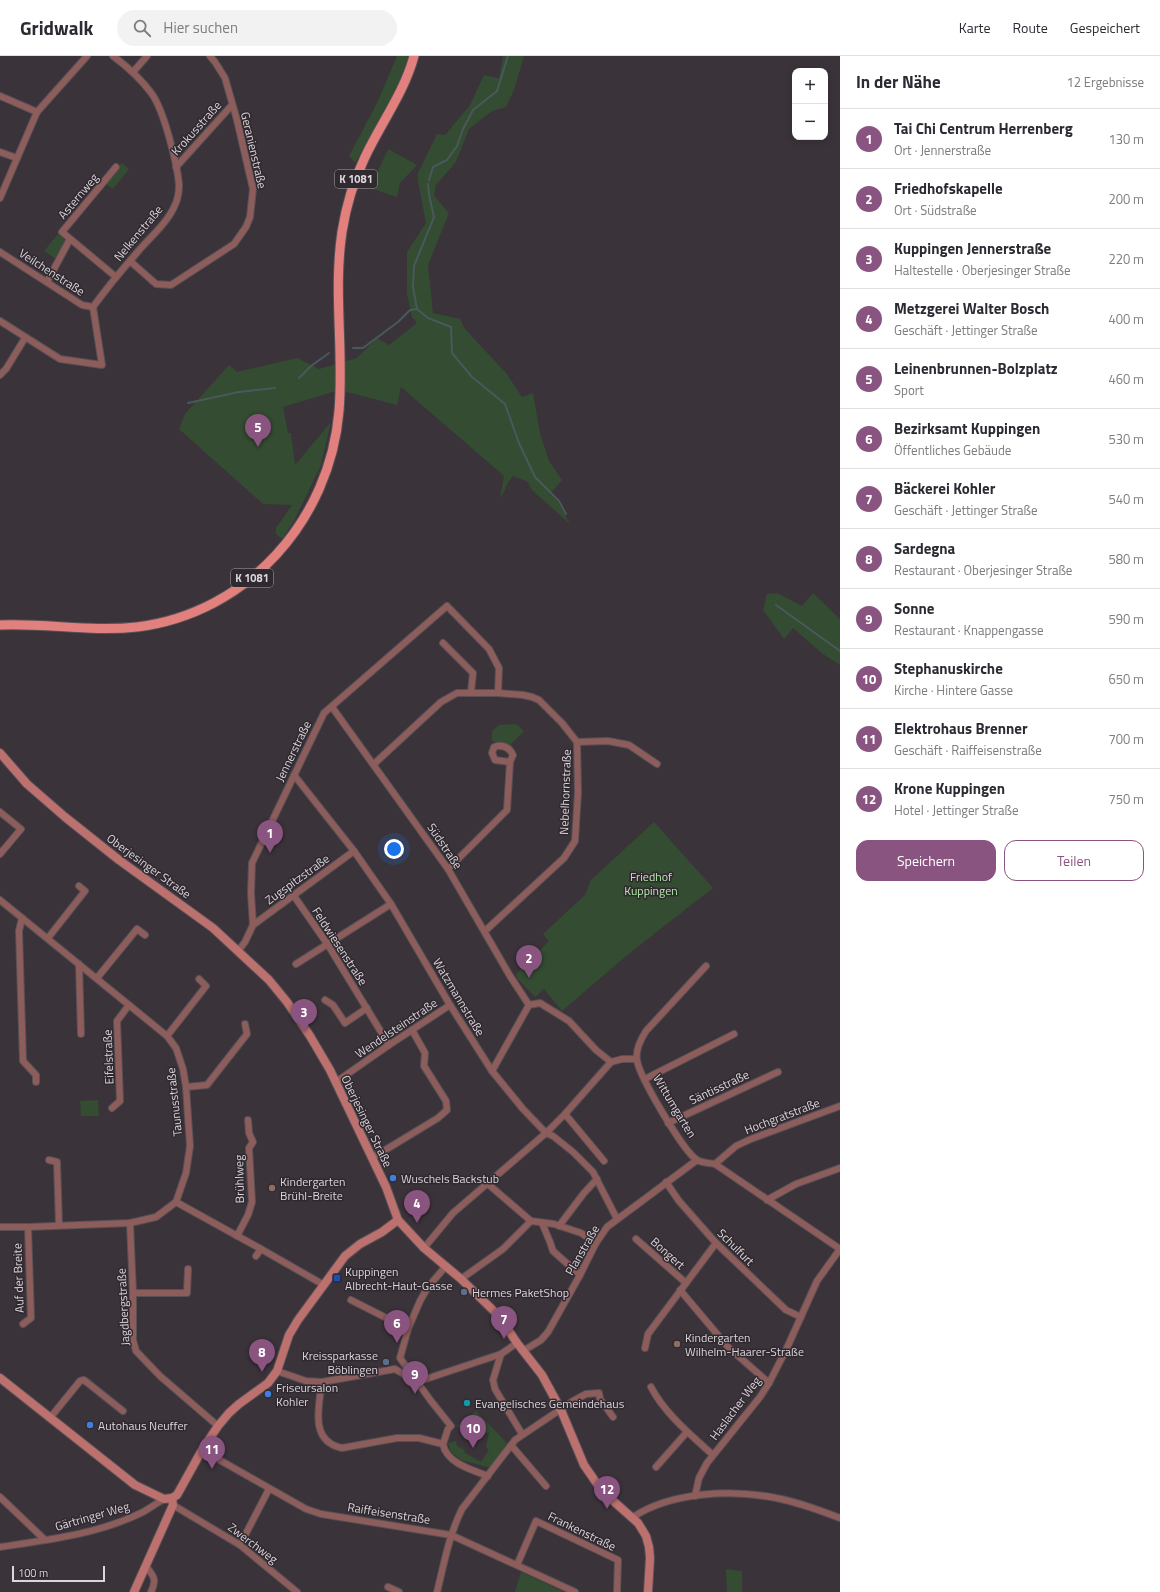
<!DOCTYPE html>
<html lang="de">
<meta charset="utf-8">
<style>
:root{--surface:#fff;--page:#f2f2f3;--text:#2b2b33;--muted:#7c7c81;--line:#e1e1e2;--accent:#8a5481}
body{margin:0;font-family:"Titillium Web",sans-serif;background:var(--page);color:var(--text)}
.controls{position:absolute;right:12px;top:12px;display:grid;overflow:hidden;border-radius:8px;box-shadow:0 2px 10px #0003}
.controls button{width:36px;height:36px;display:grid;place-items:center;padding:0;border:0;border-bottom:1px solid var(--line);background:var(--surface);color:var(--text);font:20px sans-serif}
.scale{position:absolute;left:12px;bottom:10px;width:93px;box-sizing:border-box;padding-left:4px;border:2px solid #dad6da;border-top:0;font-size:11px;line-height:14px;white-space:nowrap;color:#dad6da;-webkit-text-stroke:3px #312930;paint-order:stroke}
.you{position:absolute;left:394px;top:793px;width:14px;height:14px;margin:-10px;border:3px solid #fff;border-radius:50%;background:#1a73e8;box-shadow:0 0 0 6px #1a73e833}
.badge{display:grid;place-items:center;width:26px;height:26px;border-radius:50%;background:var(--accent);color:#fff;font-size:13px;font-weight:700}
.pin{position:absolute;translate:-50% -33px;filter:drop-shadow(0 1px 2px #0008)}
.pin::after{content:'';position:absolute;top:21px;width:14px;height:12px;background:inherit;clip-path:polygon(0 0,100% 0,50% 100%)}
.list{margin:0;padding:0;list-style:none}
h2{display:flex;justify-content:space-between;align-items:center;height:52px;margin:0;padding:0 16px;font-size:17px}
h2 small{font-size:13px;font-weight:400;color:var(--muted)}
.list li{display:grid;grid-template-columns:26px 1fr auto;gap:12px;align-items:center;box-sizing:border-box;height:60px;padding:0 16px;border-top:1px solid var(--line)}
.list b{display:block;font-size:15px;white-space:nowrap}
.list p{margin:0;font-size:13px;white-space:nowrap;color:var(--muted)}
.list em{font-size:13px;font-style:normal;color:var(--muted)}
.actions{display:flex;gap:8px;padding:12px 16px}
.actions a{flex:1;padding:9px 0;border:1px solid var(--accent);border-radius:12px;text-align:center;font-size:14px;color:var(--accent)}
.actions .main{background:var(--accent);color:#fff}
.icon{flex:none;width:22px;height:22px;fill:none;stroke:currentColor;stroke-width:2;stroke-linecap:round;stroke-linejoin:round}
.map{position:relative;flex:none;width:840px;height:1536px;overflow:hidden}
header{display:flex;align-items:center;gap:24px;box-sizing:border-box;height:56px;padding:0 20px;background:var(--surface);border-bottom:1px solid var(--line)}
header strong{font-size:19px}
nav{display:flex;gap:22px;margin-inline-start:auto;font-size:14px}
.search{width:280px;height:36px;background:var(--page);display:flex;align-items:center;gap:10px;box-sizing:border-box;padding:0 14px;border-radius:22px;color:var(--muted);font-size:15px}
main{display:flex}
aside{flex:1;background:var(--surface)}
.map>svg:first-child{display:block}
.green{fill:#344c31}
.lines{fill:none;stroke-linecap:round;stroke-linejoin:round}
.stream{stroke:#48595c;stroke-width:2}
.street-casing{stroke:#585057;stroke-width:8}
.secondary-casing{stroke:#585057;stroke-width:10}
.primary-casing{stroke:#585057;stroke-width:11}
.street{stroke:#8d5d5b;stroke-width:6}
.secondary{stroke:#bd716e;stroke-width:8}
.primary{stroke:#e1807d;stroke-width:9}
.shop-dot{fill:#3f7fe0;stroke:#312930;stroke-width:1.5}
.education-dot{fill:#8d6e63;stroke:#312930;stroke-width:1.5}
.transit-dot{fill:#1a4fb4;stroke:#312930;stroke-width:1.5}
.service-dot{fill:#5c6f8a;stroke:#312930;stroke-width:1.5}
.culture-dot{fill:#0f9aa8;stroke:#312930;stroke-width:1.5}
.labels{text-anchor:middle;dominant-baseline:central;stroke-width:3;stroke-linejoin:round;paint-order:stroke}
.shield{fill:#312930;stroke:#a7a2a7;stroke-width:1}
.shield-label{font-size:11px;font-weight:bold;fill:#dad6da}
.street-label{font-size:12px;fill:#dad6da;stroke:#312930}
.park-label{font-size:12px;fill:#b0eda8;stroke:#312930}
.poi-label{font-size:12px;fill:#dad6da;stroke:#312930;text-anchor:start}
</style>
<header>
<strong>Gridwalk</strong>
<div class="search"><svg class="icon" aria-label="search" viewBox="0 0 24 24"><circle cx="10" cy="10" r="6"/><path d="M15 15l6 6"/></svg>Hier suchen</div>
<nav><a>Karte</a><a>Route</a><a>Gespeichert</a></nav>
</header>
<main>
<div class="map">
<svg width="840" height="1536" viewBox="0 0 840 1536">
<rect width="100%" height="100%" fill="#3b333a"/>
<!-- green -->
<g class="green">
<polygon points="397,0 409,0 397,31 355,107 349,100 377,47"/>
<path d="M503,0H524L514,34L506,51L492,55L469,73L456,106L436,129L434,140L449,157L428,209L433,257L460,263L465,273L506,317L522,341L533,337L540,377L549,405L562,424L550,438L558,446L570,468L532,434L528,426L513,420C506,427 506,435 500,442L504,420L401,331L397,349L339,334L283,351L288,377H291L295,409L331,366L321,409L294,465L282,483L276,478V472L292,449L263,448L179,373L185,358L229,309L237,316L297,302L319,313L357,302L377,282L389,289L417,267L412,261L407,238V196L426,167L418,125V117L437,78L445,79L470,49L484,19L499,22Z"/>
<polygon points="388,93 417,109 400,127 397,141 370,132"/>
<polygon points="122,107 129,113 113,133 105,127"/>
<polygon points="58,178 66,185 56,203 44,195"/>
<polygon points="777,537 802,550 813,537 840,563 840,609 823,598 793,572 784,583 763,554 767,538"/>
<polygon points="516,668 524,675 510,689 507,687 494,686 492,684 492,675 499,669"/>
<polygon points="654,766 713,832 626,900 562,955 544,933 535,941 517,922 516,918 549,885 543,878 585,839 591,824"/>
<polygon points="98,1044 99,1060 81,1060 80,1045"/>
<polygon points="476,1355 507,1387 491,1412 461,1404 451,1396 448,1387 456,1385 457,1390 465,1394 464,1396 481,1406 489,1394 486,1391 489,1376 477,1381 468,1375 463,1375 457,1370"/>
<polygon points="726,1513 742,1515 742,1536 727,1536"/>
<polygon points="521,1516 564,1536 515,1536"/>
</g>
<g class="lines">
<!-- stream -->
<g class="stream">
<polyline points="429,124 433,111 447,104 457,90 463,73 473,54 497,35 508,0"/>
<polyline points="428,128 429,139 434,161 414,210 413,231 417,253 428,262 451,271 452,297 472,321 505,348 519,387 535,421 559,445 566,458"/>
<polyline points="353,292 363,292 398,266 410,254 417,253"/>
<polyline points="299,322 311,310 329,297"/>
<polyline points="188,347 239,336 275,332"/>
<polyline points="776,549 840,595"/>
</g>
<!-- street casing -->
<g class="street-casing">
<g id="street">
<polyline points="133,16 147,0"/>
<polyline points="0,40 37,56"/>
<polyline points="0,96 17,102"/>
<polyline points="176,111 232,49"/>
<polyline points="0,142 37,56 87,0"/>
<polyline points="0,196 82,249 93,251"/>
<polyline points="130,205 156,228 171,229 234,188 246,171 250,161 253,133 237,64 225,22 215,6 210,0"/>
<polyline points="116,221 62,176 116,111"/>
<polyline points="47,226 70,183"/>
<path d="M0,265L60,303L102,309L93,251C106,233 120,216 135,199C148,183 167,168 175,149C178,143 179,135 179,128C177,107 164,55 152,38C141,23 128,11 113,0"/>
<polyline points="0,319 6,313 25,282"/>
<polyline points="443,587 473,617 471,636"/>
<polyline points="332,651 448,813 510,920 529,949"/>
<polyline points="577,686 608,685 629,689 657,708"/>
<polyline points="374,708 441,646 457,637 498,637 523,639 532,641 539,644 562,667 577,686 578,736 575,785 564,802 485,875"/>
<polyline points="294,719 354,795 391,848 450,949 492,1015 523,1053 546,1077 553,1080 573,1096 593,1116 617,1163"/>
<polyline points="0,756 21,773 0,798"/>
<path d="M448,813L507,754L510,706L513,699C509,691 503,688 494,691L492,697L495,704L510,706"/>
<polyline points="294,840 328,889 389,989"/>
<polyline points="0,844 167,980 176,992 183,1013 186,1031 190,1090 186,1117 176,1146 156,1161 130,1167 28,1171 0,1171"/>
<polyline points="22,862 19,875 23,1005 36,1019 36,1026"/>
<polyline points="253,869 354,795"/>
<polyline points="48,882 85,835 79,830"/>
<polyline points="238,895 245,886 253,869 251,837 252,807 324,657 447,550 489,593 499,612 498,637"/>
<polyline points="79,908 81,978"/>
<polyline points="296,908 391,848"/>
<path d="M706,910L646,975C641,983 635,994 637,1004C639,1020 683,1095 697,1104C702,1107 709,1107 715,1108L840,1193"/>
<polyline points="97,922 137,873 145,879"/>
<polyline points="325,944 333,949 345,967 367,952"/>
<polyline points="167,980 206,930 199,923"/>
<polyline points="492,1015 529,949 540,947 569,965 596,994 611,1006 622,1003 636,1003"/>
<polyline points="645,1023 734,978"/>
<polyline points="336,1026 389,989 450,949"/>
<polyline points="186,1031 207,1029 247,978 245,968"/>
<polyline points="112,1052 120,1045 117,965 129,949"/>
<polyline points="565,1058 604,1105"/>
<polyline points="668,1067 778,1016"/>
<polyline points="372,1102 438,1062 447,1054 446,1045 424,1010 425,997 412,974"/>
<polyline points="49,1104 57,1106 59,1169"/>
<polyline points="715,1108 736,1090 751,1083 840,1050"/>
<polyline points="666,1126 679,1145 716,1187 786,1254 801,1261"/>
<polyline points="488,1128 531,1165"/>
<polyline points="767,1144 796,1128 840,1112"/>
<polyline points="176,1146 261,1193 256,1200"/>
<polyline points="130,1167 133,1237 133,1284 136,1295 160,1320 218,1370"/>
<polyline points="542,1167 550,1186 553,1195 580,1219"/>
<polyline points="559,1170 584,1137 597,1123"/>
<polyline points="237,1180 248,1159 252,1146 249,1092 253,1086 249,1077 248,1064"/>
<polyline points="636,1183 686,1227"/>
<polyline points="424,1192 453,1157 546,1077 565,1058 611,1006"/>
<polyline points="261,1193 324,1229"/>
<polyline points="461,1223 503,1193 531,1165 554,1168 581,1177 596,1187"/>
<polyline points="680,1234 728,1291 769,1327"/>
<polyline points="133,1237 187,1237 188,1213"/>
<polyline points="351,1244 408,1273"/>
<polyline points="23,1268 31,1262 28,1171"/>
<polyline points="645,1292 648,1278 716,1187"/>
<polyline points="523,1295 541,1284 548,1276 580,1219 596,1187 607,1171 697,1104"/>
<polyline points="501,1298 493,1324 495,1333 522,1378"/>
<polyline points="277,1315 306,1325 322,1326 395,1313 417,1326 501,1298 517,1287"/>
<path d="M322,1326C319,1350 309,1385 342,1392L397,1382H419L443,1388C446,1407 472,1414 488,1420"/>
<path d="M651,1331C665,1358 691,1379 713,1399"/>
<polyline points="50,1362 80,1325 84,1324 123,1355"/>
<polyline points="443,1388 448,1373 451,1370 431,1345 400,1302 408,1273 420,1245 428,1231 446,1210"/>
<polyline points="511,1389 546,1430"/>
<polyline points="202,1394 306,1453 321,1458 451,1479 575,1536"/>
<polyline points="656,1411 687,1376"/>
<polyline points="695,1440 699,1422 707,1407 760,1341 769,1327 786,1294 817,1225 840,1193"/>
<polyline points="0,1441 45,1484"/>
<polyline points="173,1449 240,1489 297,1536"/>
<path d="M633,1461C671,1436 731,1433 776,1442C798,1446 819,1454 840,1462"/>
<polyline points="240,1489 269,1433"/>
<path d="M0,1491C48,1484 99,1478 143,1456C150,1452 157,1447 164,1443"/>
<polyline points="517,1509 536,1465 618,1504 617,1536"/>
<path d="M146,1510C154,1521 157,1523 151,1536"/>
<polyline points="388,1531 399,1536"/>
<path d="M437,1536C444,1508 449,1479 462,1453L515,1384L573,1345L586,1338L599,1337L600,1343L613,1361"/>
</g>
</g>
<!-- secondary casing -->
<g class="secondary-casing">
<g id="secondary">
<polyline points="0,697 27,728 65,761 119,804 213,872 269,924 287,946 310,980 330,1014 386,1131 398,1164 424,1192 461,1223 499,1260 517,1287 542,1319 561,1354 584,1409 602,1435 638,1467 646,1480 649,1491 650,1502 648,1536"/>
<polyline points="0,1322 135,1429 164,1443 172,1442 177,1439 202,1394 218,1370 229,1357 239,1348 268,1327 277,1315 289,1279 298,1264 345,1200 360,1188 382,1176 398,1164"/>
<polyline points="134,1536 173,1449 172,1442"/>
</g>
</g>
<!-- primary casing -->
<g class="primary-casing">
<path id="primary" d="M0,569C46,567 91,576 137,571C248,557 330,464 339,355C344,295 333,235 342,176C346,150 354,124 365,101C381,67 404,37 414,0"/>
</g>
<!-- street -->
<use href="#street" class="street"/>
<!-- secondary -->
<use href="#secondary" class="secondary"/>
<!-- primary -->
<use href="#primary" class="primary"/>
</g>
<!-- markers -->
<g class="shop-dot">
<circle cx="393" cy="1122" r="4"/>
<circle cx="268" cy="1338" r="4"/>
<circle cx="90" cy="1369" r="4"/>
</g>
<g class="education-dot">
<circle cx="272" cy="1132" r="4"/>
<circle cx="677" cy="1288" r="4"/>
</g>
<rect class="transit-dot" x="333" y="1218" width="8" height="8" rx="2"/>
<g class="service-dot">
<circle cx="464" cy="1236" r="4"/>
<circle cx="386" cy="1306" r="4"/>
</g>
<circle class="culture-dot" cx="467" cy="1347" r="4"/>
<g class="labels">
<!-- shield labels -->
<g class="shield">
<rect x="335" y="114" width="42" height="18" rx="3"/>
<rect x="231" y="513" width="42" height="18" rx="3"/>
</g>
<g class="shield-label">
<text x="356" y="123">K 1081</text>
<text x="252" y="522">K 1081</text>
</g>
<!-- street labels -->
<g class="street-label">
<text transform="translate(196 72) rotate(-48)">Krokusstraße</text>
<text transform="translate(254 94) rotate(77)">Geranienstraße</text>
<text transform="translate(78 140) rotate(-50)">Asternweg</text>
<text transform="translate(138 177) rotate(-50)">Nelkenstraße</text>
<text transform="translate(52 216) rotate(33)">Veilchenstraße</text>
<text transform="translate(293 695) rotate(-64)">Jennerstraße</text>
<text transform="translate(565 736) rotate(-88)">Nebelhornstraße</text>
<text transform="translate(445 790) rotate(56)">Südstraße</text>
<text transform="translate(149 810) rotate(36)">Oberjesinger Straße</text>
<text transform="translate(297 823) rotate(-36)">Zugspitzstraße</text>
<text transform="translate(340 890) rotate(57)">Feldwiesenstraße</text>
<text transform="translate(459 941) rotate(59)">Watzmannstraße</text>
<text transform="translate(396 972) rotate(-34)">Wendelsteinstraße</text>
<text transform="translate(108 1001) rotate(-92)">Eifelstraße</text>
<text transform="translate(719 1031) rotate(-25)">Säntisstraße</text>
<text transform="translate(174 1046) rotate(-96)">Taunusstraße</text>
<text transform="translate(675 1050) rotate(59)">Wittumgarten</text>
<text transform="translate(782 1060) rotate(-21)">Hochgratstraße</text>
<text transform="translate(367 1065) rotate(64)">Oberjesinger Straße</text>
<text transform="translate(239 1123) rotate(-91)">Brühlweg</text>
<text transform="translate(736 1191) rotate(45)">Schulfurt</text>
<text transform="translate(582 1194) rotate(-60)">Planstraße</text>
<text transform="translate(668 1197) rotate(42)">Bongert</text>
<text transform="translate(18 1222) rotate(-92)">Auf der Breite</text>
<text transform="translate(123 1251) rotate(-93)">Jagdbergstraße</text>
<text transform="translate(735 1352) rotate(-53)">Haslacher Weg</text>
<text transform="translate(389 1457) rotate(9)">Raiffeisenstraße</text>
<text transform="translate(92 1460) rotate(-16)">Gärtringer Weg</text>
<text transform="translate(582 1475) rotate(26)">Frankenstraße</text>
<text transform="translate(253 1487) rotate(37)">Zwerchweg</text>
</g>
<!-- park labels -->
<g class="park-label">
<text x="651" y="820">Friedhof<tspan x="651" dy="14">Kuppingen</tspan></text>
</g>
<!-- poi labels -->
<g class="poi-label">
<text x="401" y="1122">Wuschels Backstub</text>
<text x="280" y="1125">Kindergarten<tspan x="280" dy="14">Brühl-Breite</tspan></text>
<text x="345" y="1215">Kuppingen<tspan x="345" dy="14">Albrecht-Haut-Gasse</tspan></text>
<text x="472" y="1236">Hermes PaketShop</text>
<text x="685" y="1281">Kindergarten<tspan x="685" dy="14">Wilhelm-Haarer-Straße</tspan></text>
<text x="378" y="1299" text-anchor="end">Kreissparkasse<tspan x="378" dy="14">Böblingen</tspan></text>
<text x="276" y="1331">Friseursalon<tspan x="276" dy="14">Kohler</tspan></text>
<text x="475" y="1347">Evangelisches Gemeindehaus</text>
<text x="98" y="1369">Autohaus Neuffer</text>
</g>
</g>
</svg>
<div class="controls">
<button>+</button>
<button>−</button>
</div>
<div class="scale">100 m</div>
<div class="you"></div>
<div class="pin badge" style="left:270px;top:797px">1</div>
<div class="pin badge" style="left:529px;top:922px">2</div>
<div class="pin badge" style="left:304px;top:976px">3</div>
<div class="pin badge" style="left:417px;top:1167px">4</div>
<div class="pin badge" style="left:258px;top:391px">5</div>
<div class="pin badge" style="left:397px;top:1287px">6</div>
<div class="pin badge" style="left:504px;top:1283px">7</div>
<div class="pin badge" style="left:262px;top:1316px">8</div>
<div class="pin badge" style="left:415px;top:1338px">9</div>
<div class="pin badge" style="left:473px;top:1392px">10</div>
<div class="pin badge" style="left:212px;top:1413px">11</div>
<div class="pin badge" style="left:607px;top:1453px">12</div>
</div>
<aside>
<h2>In der Nähe<small>12 Ergebnisse</small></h2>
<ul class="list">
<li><span class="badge">1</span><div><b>Tai Chi Centrum Herrenberg</b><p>Ort · Jennerstraße</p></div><em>130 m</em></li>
<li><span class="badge">2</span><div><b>Friedhofskapelle</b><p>Ort · Südstraße</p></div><em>200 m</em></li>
<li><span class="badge">3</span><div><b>Kuppingen Jennerstraße</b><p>Haltestelle · Oberjesinger Straße</p></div><em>220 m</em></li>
<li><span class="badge">4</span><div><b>Metzgerei Walter Bosch</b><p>Geschäft · Jettinger Straße</p></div><em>400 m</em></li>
<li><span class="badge">5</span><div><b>Leinenbrunnen-Bolzplatz</b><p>Sport</p></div><em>460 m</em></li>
<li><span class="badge">6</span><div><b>Bezirksamt Kuppingen</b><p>Öffentliches Gebäude</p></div><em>530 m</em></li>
<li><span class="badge">7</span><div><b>Bäckerei Kohler</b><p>Geschäft · Jettinger Straße</p></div><em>540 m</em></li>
<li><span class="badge">8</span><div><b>Sardegna</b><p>Restaurant · Oberjesinger Straße</p></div><em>580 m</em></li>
<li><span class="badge">9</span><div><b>Sonne</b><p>Restaurant · Knappengasse</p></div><em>590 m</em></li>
<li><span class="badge">10</span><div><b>Stephanuskirche</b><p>Kirche · Hintere Gasse</p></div><em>650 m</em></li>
<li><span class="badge">11</span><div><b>Elektrohaus Brenner</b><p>Geschäft · Raiffeisenstraße</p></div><em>700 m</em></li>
<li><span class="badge">12</span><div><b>Krone Kuppingen</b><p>Hotel · Jettinger Straße</p></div><em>750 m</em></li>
</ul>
<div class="actions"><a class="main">Speichern</a><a>Teilen</a></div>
</aside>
</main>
